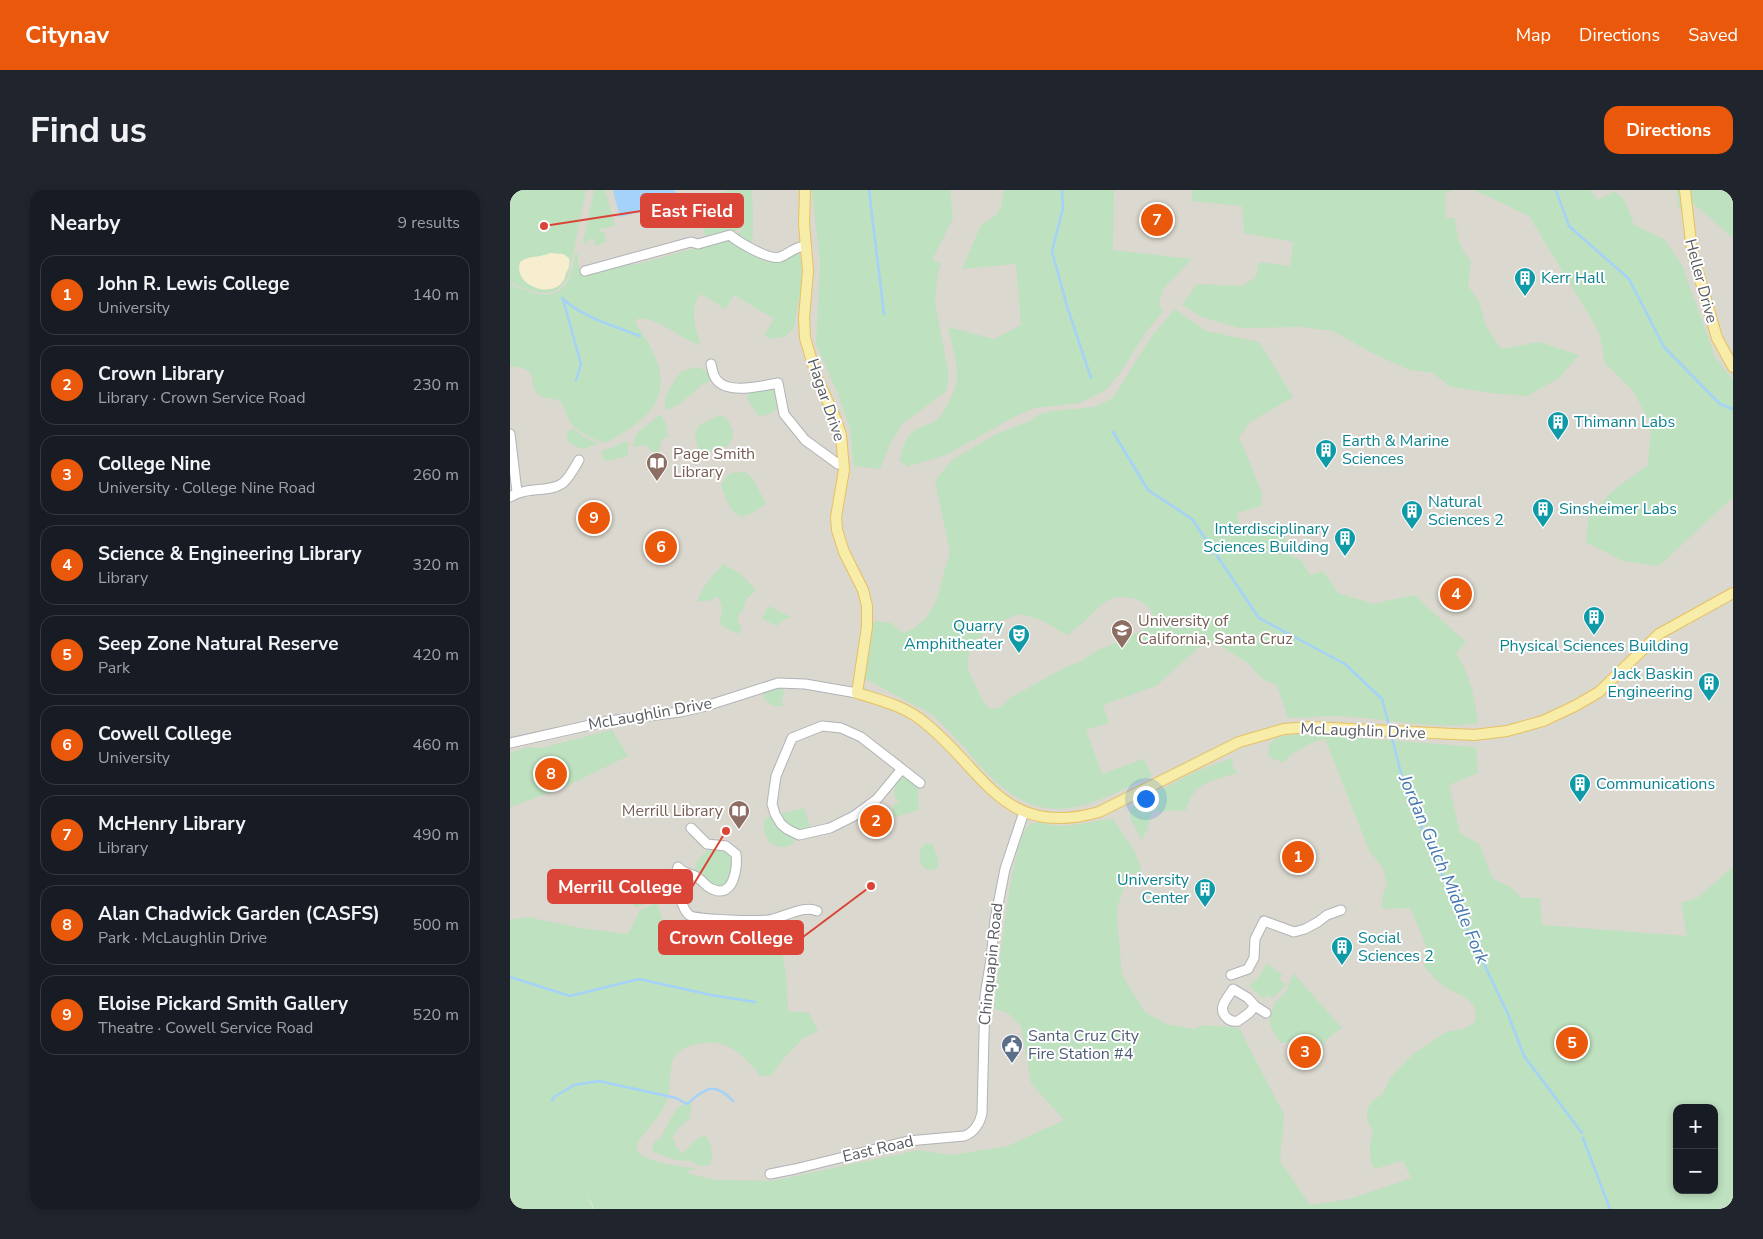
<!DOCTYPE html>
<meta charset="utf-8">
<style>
:root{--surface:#171b24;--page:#20242c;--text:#f1f3f6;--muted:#9ea1a6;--line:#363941;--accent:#ea580c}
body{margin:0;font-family:"Nunito Sans",sans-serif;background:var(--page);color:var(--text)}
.controls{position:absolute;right:15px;bottom:15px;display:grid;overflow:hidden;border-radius:10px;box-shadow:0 2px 8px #0003}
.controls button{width:45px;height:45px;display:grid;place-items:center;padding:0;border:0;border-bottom:1px solid var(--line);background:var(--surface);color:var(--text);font:25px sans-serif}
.you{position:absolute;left:635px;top:608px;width:18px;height:18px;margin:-12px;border:4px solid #fff;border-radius:50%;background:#1a73e8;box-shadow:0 0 0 8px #1a73e833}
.badge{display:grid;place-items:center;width:32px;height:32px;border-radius:50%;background:var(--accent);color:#fff;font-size:16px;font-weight:700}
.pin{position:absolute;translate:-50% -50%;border:2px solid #fff;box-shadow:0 1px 5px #0006}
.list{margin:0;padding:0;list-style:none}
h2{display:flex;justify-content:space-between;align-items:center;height:65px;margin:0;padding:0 20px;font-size:21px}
h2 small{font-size:16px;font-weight:400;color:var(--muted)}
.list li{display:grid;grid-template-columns:32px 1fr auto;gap:15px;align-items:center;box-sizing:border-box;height:80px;margin:0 10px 10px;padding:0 10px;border:1px solid var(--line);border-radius:15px}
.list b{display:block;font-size:19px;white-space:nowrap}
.list p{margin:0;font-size:16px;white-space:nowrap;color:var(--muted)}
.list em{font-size:16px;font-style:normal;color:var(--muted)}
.map{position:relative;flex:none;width:1223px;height:1019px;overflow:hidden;border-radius:15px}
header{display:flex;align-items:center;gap:30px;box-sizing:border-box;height:70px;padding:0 25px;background:var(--accent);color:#fff}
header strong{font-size:24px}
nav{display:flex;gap:28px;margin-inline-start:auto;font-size:18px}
.intro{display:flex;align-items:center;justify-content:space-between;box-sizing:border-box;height:120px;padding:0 30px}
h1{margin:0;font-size:35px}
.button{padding:12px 22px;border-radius:15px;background:var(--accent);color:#fff;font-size:18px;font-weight:700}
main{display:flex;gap:30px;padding:0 30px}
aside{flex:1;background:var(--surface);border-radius:15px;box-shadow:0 2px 8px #0003}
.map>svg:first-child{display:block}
.education{fill:#dbd8cf;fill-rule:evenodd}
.green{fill:#bee1bf;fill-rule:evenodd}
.sand{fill:#f7eed0}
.water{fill:#a4d2f8}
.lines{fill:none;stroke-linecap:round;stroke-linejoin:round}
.stream{stroke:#a4d2f8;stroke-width:2.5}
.minor-casing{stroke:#b1b3b7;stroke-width:11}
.major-casing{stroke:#e6c15f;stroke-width:12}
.minor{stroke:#fff;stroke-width:9}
.major{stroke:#f8eca9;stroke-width:10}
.labels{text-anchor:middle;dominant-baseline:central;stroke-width:4;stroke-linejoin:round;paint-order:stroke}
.culture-label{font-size:16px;fill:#0d838f;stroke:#fff;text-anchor:start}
.street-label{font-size:16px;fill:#595c61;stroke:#fff}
.education-label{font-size:16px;fill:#785e54;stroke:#fff;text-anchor:start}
.service-label{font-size:16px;fill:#4e5e75;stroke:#fff;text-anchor:start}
.water-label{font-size:18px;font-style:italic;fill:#4679b0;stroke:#fff}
.leader{fill:none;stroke:#db4537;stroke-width:2}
.callout-dot{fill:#db4537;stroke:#fff;stroke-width:2}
.callout{fill:#db4537;stroke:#db4537;stroke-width:2}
.callout-label{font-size:18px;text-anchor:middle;font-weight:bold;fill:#fff}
</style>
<header>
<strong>Citynav</strong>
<nav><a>Map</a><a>Directions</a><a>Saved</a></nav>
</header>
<div class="intro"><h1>Find us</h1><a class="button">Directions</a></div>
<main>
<aside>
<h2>Nearby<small>9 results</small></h2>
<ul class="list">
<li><span class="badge">1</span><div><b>John R. Lewis College</b><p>University</p></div><em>140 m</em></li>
<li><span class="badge">2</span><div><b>Crown Library</b><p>Library · Crown Service Road</p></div><em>230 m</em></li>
<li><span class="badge">3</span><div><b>College Nine</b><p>University · College Nine Road</p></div><em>260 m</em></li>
<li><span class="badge">4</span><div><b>Science &amp; Engineering Library</b><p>Library</p></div><em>320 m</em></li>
<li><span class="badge">5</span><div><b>Seep Zone Natural Reserve</b><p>Park</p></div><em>420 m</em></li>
<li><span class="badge">6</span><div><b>Cowell College</b><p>University</p></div><em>460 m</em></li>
<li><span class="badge">7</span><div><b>McHenry Library</b><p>Library</p></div><em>490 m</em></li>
<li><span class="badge">8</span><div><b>Alan Chadwick Garden (CASFS)</b><p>Park · McLaughlin Drive</p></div><em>500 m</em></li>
<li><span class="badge">9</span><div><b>Eloise Pickard Smith Gallery</b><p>Theatre · Cowell Service Road</p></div><em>520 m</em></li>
</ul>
</aside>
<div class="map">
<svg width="1223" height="1019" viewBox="0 0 1223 1019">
<rect width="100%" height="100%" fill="#ebe9e1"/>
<!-- education -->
<path class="education" d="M0,0H1223V1019H84L56,951L0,937ZM1167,918H1204V1000H1167Z"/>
<!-- green -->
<g class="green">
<path d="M0,0H76L59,83C47,114 23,102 0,92Z"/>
<polygon points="84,0 95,0 105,35 90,39 90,42 94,42 96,51 87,56 84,54 85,50 79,49 76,54 73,52"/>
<path d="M220,0H242C242,11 245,47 241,54L228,47L227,43L232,41V39L196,49L186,10Z"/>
<polygon points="302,0 440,0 443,28 422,70 431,73 427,87 425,113 439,186 436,201 391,235 379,256 370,279 344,276 340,238 328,204 306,154 310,72"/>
<path d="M494,0H604L603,60L682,69L653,99L649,114L653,122L636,142L610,183L597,199L570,213L525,218L504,227L436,265L396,277V274L390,272C390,261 397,244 407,239C413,235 423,234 428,229C434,222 446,200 447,191C448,173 442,155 438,137L484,149L511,135L506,74L452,79L471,35L485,26L491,17Z"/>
<path d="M683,0H942L935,4L936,28H945C947,44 949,59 961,71L958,96L969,111L976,136L991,159L1029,152L1069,165L1049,188L1017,206L983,203L941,197L923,183L900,180L864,164L823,141L793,137L729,138L692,127L672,115L687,94L732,96L746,87L749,72L780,76L783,52L734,43L732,16L681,11Z"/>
<polygon points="964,0 1080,0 1088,10 1105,1 1115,11 1124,35 1154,49 1172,75 1205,167 1223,190 1223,307 1149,376 1113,371 1076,352 1079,325 1106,298 1138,275 1141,236 1124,202 1095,173 1089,142 1019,26"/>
<polygon points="1166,0 1223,0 1223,48 1184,14 1169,19"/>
<path d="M218,49L260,70L288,61C297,79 287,115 285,134C280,147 266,152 254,146L264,129L224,105L215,119L191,104C178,116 186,142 191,155C171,149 154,132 133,128L132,130L129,128L125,132C149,168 168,202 126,234C116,241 105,249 93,253C82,248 67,242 60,232C55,226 56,215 49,211C44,207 36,210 30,206C15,194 34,179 0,176V94C19,102 47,115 59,89C63,81 64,71 65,62L68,65V75L73,86L83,83L85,81L120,73L124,75Z"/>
<path d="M665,119L696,141L749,152L783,207L740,232L729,247L752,303L751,316L727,323L732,345L771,335L781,366L791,370L800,385L813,381L828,403L863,414L904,405L956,452L946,463C961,485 964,508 968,533C920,541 873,527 824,526C809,526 793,528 778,528L767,495L752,489L738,473L704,452L688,458L646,496L593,515L599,533L576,540L592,584L634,569L642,586C582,613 539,643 482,588C461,568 445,543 422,525C416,520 408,517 402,514C386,505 371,497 355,489L364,431L381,433L393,443L403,439L415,429L426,412L440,361L425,291L442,270L486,244L520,231L530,224L543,221L584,217L603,208L641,147ZM615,407C634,410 638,414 647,431L641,427L638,437L613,450L586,461L570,472L556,477L500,508L489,518L483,519L479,518L473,511L458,480V469L461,456L475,442L488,432L511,424L531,430L557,445C574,436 586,414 603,408C607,407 611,407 615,407Z"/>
<path d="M187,177L197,181L200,187L199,192L192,195L171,213L157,220H155C153,207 164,189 173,180L176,181L177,180V179Z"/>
<path d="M257,198L265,201L269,217C263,223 257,227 248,225L237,209L238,202Z"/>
<path d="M209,225L215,227C236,251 211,266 189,261L185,247L188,236Z"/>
<polygon points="148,226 151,226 155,231 158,246 152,250 148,263 144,263 135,255 123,257 126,244"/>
<polygon points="62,238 71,245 88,254 72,259 59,253 56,245"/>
<polygon points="115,251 119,254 117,266 96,271 93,268 91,261 102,258"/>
<path d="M235,282L243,289L256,314C249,318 242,325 234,326C222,328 214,305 211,295L215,288L221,283Z"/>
<path d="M215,373L217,378L219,377L232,385L246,400L236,409L233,420L228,425V433L232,437L229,444L217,439L210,434L212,419L209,408L206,407L202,410L187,412C192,397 203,384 215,373Z"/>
<polygon points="258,416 281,427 272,431 267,436 252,429"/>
<polygon points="274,498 272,513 274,516 263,516 254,509 253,502"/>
<polygon points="102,540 118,566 53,598 0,617 0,563 17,557 34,558 42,555"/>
<path d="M797,544L966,557L968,583L939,595L950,643L970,655L982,688L1002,698L1011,708H1030L1032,735L1177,746L1171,713L1187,708L1223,677V1019H84L76,999L83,1019H0V730L17,727L70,738L118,744L130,720L147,713L157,746L189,751L243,754L271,752L276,786L278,821L299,823L308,841L292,849L274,868L262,884L258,886H250C243,875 230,863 219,857C205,849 170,852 163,870C158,884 162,901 155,915C148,930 133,941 126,956L129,964C147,974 166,976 186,978L175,983L205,990L262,991L409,960L440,965L498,956L554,930L521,893L511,836L498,823L484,819C488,791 501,648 519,635C526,630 541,635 549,636C568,636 584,630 603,629L624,660L632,681L618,686L608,715L607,728L612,785L634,821L656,834L684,839L694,835L729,838L774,925L770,971L800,1015L840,1009L901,988L893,971L864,979L860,969V954L863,943L857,928L858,918L863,910L873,904L880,888L903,864L936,842L956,838L965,832C970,806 947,807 931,794C925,789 920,782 914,777L916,755L900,718L872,719L873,704L877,695L873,678L859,660L815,549C804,550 778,564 774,573L759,567C753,543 781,545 797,544ZM1167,918H1204V1000H1167Z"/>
<path d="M722,568L724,570L722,576L727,583C702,591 683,592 676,620L642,622L636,643L635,642L632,650L620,628V619L627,612L687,581Z"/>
<path d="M393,587H398L408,595C409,603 407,611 409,620L384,627L382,617L389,611L384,606L385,594Z"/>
<path d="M294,618L300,638C284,642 282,639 271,629L272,623Z"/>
<path d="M263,626L283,646L284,653C274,660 270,657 259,653C256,645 250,637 256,628Z"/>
<path d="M416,653L423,654L428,671V678C411,688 403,662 416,653Z"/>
<polygon points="200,658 216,658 224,667 219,695 204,698 184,683 187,671"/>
<polygon points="138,686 144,710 125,718 121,704 110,693"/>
<polygon points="757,773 772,785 769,789 776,795 763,808 760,806 757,806 754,809 739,796 747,789"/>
<path d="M783,783L832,838C817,847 814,852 807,867L793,865C784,853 787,851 771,853C762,843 755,830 764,817L763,815L777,800Z"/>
<path d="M177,911L182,913L179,929L167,939L168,941L162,946L165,952L164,954L172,964L186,950L194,945C203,952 203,965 200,975L190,976L180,971L165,970L142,961L144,952L151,947L166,919Z"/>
</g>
<!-- sand -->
<path class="sand" d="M40,63L53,64L59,68C60,74 59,79 56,83C55,86 55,89 53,91C42,109 3,96 10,72C19,65 30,68 40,63Z"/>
<!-- water -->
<polygon class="water" points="106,0 165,0 168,12 110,27 103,1"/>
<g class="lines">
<!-- stream -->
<g class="stream">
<polyline points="359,0 374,124"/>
<polyline points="552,0 553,18 542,61 557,116 581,188"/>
<polyline points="1046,0 1059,36 1119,89 1154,157 1210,214 1223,219"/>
<path d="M52,108C72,127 104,136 130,146"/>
<polyline points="53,109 71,174 66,190"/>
<polyline points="603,242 638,300 682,329 749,428 835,474 872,509 880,539"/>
<polyline points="881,544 895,599 944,712 998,824 1014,866 1072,943"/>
<polyline points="0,787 60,806 129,789 201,805 245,812"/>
<path d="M42,911L44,907L64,895L89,891L166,908L177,914C196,898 204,891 223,911"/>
<polyline points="1073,948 1100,1019"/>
</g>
<!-- minor casing -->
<g class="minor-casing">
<g id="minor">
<path d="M75,81L181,52L188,54L220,45C228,52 260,71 270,67C281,63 283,57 296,56"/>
<path d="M201,174C202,179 203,185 206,189C217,205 251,196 268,193L274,224L295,250L328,274"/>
<polyline points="0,244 7,302"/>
<path d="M0,307C17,296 40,303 53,293C59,288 65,277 69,270"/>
<polyline points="0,553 98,531 170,522 196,516 268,493 295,494 347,503"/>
<polyline points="391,580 367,609 344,626 320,638 289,645 277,639 271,634 265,624 262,614 266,586 282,548 312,536 331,538 351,547 410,593"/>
<path d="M181,638L197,654L216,656L226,664C228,679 223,711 200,698C195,695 191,689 185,686C179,683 173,683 168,677C164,686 167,695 169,704C171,710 173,720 179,725C185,730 253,732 263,729C276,726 295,715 307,721"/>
<polyline points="721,785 738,779 744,768 745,749 754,731 784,742 795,739 808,732 817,725 831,720"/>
<path d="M745,816L739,823L728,831C723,832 720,831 717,828C706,818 718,808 723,799L738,808L745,816L756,823"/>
<path d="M260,984L285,979L398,951L454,946C464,943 470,933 472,923L475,806L481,769L485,730L495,679L514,622"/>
</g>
</g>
<!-- major casing -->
<g class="major-casing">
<g id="major">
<path d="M295,0L294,34L298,81L294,128L295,148L307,188L324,225L331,245L334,280L326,327L327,340L334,362L353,400L357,416V437L347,503C369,510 391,515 410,529C474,577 490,650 589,622L729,552L774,539L800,537L964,545L997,541L1033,531L1065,516L1089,502L1149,444L1223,403"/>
<polyline points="1175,0 1182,61 1207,148 1223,177"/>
</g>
</g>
<!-- minor -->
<use href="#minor" class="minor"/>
<!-- major -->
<use href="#major" class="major"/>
</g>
<!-- icons -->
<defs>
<g id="building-pin" transform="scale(1.125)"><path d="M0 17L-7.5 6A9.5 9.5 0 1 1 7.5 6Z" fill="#0f9aa8" stroke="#fff"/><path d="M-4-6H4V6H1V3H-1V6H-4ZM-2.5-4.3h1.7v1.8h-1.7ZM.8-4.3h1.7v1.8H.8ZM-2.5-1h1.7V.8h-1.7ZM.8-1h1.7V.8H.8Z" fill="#fff"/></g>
<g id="library-pin" transform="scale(1.125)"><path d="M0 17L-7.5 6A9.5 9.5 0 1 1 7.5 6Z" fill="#8d6e63" stroke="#fff"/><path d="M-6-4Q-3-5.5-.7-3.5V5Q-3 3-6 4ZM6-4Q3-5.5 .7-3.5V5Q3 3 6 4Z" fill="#fff"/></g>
<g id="university-pin" transform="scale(1.125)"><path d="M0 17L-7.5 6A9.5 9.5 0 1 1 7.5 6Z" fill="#8d6e63" stroke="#fff"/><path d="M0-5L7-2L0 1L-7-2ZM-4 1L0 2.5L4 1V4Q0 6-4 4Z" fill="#fff"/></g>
<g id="theatre-pin" transform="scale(1.125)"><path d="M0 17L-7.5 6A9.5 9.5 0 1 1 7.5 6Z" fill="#0f9aa8" stroke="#fff"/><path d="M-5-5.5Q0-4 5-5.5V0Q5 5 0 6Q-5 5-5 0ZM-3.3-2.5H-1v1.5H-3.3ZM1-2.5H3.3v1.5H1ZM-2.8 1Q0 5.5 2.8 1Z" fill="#fff"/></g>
<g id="civic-pin" transform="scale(1.125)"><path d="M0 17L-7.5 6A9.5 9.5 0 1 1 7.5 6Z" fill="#5c6f8a" stroke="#fff"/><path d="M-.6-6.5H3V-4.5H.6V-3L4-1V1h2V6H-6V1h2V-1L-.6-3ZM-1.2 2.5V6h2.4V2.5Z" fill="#fff"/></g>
</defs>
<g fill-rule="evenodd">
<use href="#building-pin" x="1015" y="88"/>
<use href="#building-pin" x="1048" y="232"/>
<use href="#building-pin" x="816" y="260"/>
<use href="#library-pin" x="147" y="273"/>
<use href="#building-pin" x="1033" y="319"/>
<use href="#building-pin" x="902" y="321"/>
<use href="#building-pin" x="835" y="348"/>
<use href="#building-pin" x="1084" y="427"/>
<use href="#university-pin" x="612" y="440"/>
<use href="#theatre-pin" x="509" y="445"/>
<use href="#building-pin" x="1199" y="493"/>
<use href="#building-pin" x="1070" y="594"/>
<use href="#library-pin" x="229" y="621"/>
<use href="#building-pin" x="695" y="699"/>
<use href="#building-pin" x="832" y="757"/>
<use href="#civic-pin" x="502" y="855"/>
</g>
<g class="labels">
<!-- culture labels -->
<g class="culture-label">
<text x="1031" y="88">Kerr Hall</text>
<text x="1064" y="232">Thimann Labs</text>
<text x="832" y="251">Earth &amp; Marine<tspan x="832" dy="18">Sciences</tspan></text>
<text x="918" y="312">Natural<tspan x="918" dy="18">Sciences 2</tspan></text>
<text x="1049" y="319">Sinsheimer Labs</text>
<text x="819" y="339" text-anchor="end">Interdisciplinary<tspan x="819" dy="18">Sciences Building</tspan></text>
<text x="493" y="436" text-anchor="end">Quarry<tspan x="493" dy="18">Amphitheater</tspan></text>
<text x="1084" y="456" text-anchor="middle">Physical Sciences Building</text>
<text x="1183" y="484" text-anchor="end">Jack Baskin<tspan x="1183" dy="18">Engineering</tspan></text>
<text x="1086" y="594">Communications</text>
<text x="679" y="690" text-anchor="end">University<tspan x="679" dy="18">Center</tspan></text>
<text x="848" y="748">Social<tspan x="848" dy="18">Sciences 2</tspan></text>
</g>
<!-- street labels -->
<g class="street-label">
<text transform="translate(1191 91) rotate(75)">Heller Drive</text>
<text transform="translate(316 210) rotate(71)">Hagar Drive</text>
<text transform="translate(140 524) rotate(-10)">McLaughlin Drive</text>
<text transform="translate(853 541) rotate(2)">McLaughlin Drive</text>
<text transform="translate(481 774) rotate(-84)">Chinquapin Road</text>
<text transform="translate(368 959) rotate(-13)">East Road</text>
</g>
<!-- education labels -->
<g class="education-label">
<text x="163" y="264">Page Smith<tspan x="163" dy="18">Library</tspan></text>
<text x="628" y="431">University of<tspan x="628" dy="18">California, Santa Cruz</tspan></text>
<text x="213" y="621" text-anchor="end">Merrill Library</text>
</g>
<!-- service labels -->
<g class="service-label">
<text x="518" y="846">Santa Cruz City<tspan x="518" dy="18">Fire Station #4</tspan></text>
</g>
<!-- water labels -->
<g class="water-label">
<text transform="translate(934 679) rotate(67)">Jordan Gulch Middle Fork</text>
</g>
</g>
<!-- callouts -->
<path class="leader" d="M34 36L131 21M216 641L182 697M361 696L293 747"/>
<g class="callout-dot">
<circle cx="34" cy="36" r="5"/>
<circle cx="216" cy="641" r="5"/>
<circle cx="361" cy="696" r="5"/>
</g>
<g class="callout">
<rect x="131" y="4" width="102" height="33" rx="5"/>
<rect x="38" y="680" width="144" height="33" rx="5"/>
<rect x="149" y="731" width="144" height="33" rx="5"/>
</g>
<g class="callout-label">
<text x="182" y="27">East Field</text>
<text x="110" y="703">Merrill College</text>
<text x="221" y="754">Crown College</text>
</g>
</svg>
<div class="controls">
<button>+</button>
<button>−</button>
</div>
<div class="you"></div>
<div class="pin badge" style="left:788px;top:667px">1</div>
<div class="pin badge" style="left:366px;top:631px">2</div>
<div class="pin badge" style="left:795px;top:862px">3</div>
<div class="pin badge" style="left:946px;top:404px">4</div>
<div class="pin badge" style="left:1062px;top:853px">5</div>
<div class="pin badge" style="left:151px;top:357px">6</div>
<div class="pin badge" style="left:647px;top:30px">7</div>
<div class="pin badge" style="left:41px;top:584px">8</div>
<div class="pin badge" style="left:84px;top:328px">9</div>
</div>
</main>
